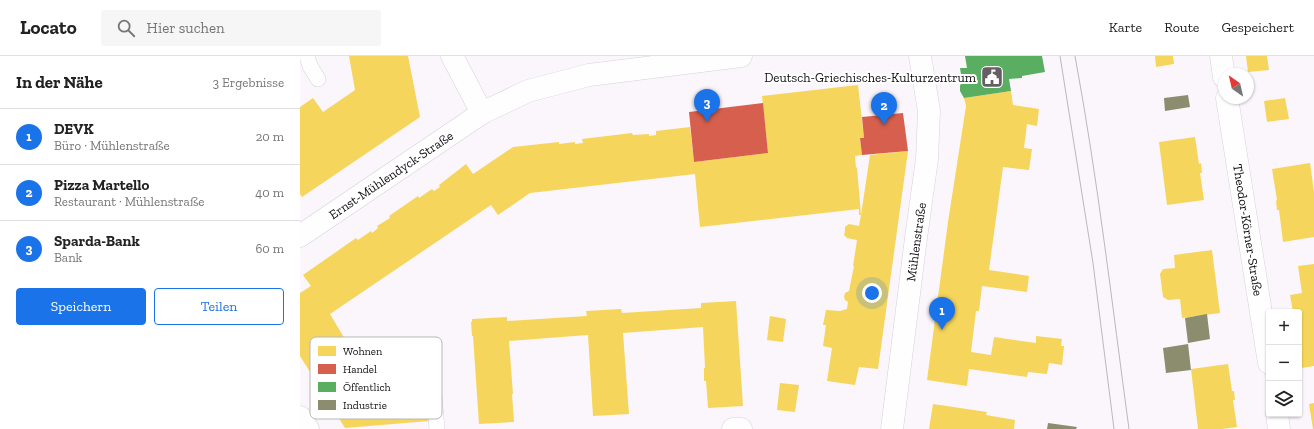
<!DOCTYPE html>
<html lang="de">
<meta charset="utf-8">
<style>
:root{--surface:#fff;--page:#f6f6f6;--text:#222;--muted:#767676;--line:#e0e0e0;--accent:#1a73e8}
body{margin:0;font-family:"Zilla Slab",serif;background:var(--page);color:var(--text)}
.controls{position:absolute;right:12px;bottom:12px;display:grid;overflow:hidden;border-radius:4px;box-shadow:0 1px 3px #0004}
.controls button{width:36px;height:36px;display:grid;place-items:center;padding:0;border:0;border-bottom:1px solid var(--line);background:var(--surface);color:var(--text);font:20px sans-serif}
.compass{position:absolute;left:918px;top:12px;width:36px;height:36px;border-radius:50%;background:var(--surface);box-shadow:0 1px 3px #0004;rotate:326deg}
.you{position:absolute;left:572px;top:237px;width:14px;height:14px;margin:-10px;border:3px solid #fff;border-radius:50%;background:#1a73e8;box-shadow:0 0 0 6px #1a73e833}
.badge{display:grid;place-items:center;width:26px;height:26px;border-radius:50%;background:var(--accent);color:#fff;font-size:13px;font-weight:700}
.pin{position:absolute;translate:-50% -33px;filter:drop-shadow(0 1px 2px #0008)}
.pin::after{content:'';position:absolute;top:21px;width:14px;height:12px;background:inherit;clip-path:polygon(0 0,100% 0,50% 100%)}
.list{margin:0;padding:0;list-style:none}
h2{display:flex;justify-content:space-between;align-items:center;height:52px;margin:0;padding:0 16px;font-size:17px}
h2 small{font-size:13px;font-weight:400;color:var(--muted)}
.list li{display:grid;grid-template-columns:26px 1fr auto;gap:12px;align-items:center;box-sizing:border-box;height:56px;padding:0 16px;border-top:1px solid var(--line)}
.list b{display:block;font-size:15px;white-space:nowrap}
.list p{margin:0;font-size:13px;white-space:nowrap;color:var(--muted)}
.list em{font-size:13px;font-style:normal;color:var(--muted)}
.actions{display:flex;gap:8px;padding:12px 16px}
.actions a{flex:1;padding:9px 0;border:1px solid var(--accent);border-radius:4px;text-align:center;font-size:14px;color:var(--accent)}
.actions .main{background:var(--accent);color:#fff}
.icon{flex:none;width:22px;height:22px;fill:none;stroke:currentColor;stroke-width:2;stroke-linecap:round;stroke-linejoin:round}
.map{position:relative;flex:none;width:1014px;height:373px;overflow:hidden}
header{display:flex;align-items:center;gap:24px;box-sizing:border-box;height:56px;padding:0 20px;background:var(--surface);border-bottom:1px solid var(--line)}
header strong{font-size:19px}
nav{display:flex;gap:22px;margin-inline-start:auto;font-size:14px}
.search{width:280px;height:36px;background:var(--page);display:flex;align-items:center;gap:10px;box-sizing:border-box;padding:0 14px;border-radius:4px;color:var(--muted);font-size:15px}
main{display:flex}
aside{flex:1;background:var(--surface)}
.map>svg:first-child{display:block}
.homes{fill:#f6d55c}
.shops{fill:#d6604d}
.public{fill:#5aae61}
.industry{fill:#8c8c6e}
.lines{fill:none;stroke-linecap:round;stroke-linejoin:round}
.lane-casing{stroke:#d6d2d7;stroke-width:16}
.street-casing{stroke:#d6d2d7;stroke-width:23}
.secondary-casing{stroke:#d6d2d7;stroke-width:23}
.lane{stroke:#fefeff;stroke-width:15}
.street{stroke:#fefeff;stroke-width:22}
.secondary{stroke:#fefeff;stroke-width:22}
.tram{stroke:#b9b9ba;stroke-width:1}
.labels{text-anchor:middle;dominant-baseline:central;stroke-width:4;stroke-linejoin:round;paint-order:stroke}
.poi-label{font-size:13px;fill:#120e13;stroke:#fff;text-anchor:end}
.street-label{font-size:13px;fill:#120e13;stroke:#fff}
.key{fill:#fff;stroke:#b8b7b8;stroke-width:1}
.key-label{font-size:11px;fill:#120e13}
</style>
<header>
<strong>Locato</strong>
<div class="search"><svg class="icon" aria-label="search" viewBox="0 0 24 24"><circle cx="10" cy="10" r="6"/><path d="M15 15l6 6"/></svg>Hier suchen</div>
<nav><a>Karte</a><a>Route</a><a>Gespeichert</a></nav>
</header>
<main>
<aside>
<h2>In der Nähe<small>3 Ergebnisse</small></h2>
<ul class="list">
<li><span class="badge">1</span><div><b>DEVK</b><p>Büro · Mühlenstraße</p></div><em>20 m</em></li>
<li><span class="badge">2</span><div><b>Pizza Martello</b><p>Restaurant · Mühlenstraße</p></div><em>40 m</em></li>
<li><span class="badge">3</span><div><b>Sparda-Bank</b><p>Bank</p></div><em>60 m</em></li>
</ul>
<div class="actions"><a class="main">Speichern</a><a>Teilen</a></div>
</aside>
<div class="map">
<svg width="1014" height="373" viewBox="0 0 1014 373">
<rect width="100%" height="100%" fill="#faf6fc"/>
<!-- homes -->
<g class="homes">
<polygon points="49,0 108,0 120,61 2,141 0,138 0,51 13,42 23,56 55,34"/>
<polygon points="855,0 873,0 874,8 856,11"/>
<polygon points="946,0 967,0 969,14 948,16"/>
<polygon points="558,29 564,82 560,82 562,99 555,100 556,112 557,111 561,159 570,99 608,95 578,313 559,311 555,329 527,325 532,292 523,290 526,269 523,269 526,254 540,255 547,253 548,246 545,244 544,241 545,237 549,235 554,210 553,210 557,184 547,182 544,179 545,175 545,171 549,168 559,170 561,159 559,159 559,153 400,171 395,118 230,137 198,159 191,149 30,258 68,322 126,318 129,365 45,372 0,300 0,237 11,230 3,219 56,182 58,184 71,175 72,177 78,172 77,170 90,162 89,160 118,140 119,142 132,133 134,135 140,131 139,129 166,108 173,118 213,91 259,86 259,88 275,86 275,88 283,87 282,83 332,77 333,79 349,78 349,80 356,79 356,75 390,71 394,106 468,97 462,40"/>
<polygon points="711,35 713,49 739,53 737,70 727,68 724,92 732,93 729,114 703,111 689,214 729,220 727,236 682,230 679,255 676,255 671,296 691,299 694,281 736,287 736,280 762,283 761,290 764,290 762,309 749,307 747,318 728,316 727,321 669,313 667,330 627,324 648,166 666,50 664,42"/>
<polygon points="985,42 989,63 967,66 964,45"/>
<polygon points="895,81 899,108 901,107 902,117 900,117 904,144 867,149 859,86"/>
<polygon points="1010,107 1014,136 1014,181 983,186 979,154 977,154 976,145 977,144 972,113"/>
<polygon points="912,194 920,257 882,262 880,243 868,244 863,241 860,218 863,213 875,212 874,199"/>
<polygon points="1014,208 1014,310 1001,312 999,299 999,256 993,256 990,239 1002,237 998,210"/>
<polygon points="436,245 443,350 408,352 406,325 404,325 404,312 405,312 403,271 323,277 329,358 293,360 288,279 209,285 213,338 212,338 214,366 179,368 173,280 172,280 171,266 172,266 172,263 207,261 207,265 287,260 286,255 321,253 322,257 401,252 401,247"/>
<polygon points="470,260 486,263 483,286 467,284"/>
<polygon points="928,308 932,335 934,335 935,344 933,344 937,371 922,373 898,373 891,313"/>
<polygon points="480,327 499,329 495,356 477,354"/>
<polygon points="1014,347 1014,373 1013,373 1009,348"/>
<polygon points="633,348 687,356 686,359 715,364 714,373 629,373"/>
</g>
<!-- shops -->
<g class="shops">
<polygon points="463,47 468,97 394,106 389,56"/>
<polygon points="603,57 608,95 562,99 560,82 564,82 562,61"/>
</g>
<!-- public -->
<polygon class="public" points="665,0 742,0 745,16 722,20 722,22 709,23 711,35 664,42 660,35 660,30 662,25 660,12 667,12"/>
<!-- industry -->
<g class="industry">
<polygon points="888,39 890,51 865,55 864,42"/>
<polygon points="907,258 910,283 888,287 885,262"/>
<polygon points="888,288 891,314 866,317 863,292"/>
<polygon points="748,367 777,371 776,373 747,373"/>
</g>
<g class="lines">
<!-- lane casing -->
<g class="lane-casing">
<g id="lane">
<polyline points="7,0 10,10 18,23"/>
<polyline points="123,305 132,315 137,373"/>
</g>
</g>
<!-- street casing -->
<g class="street-casing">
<g id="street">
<polyline points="152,0 182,57"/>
<polyline points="921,0 924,21"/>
<polyline points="927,42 969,307"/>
<polyline points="977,358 979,373"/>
<polyline points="433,373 441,373"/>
<polyline points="592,373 616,182 627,103 629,55 620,0"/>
</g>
</g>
<!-- secondary casing -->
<g class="secondary-casing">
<g id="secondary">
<polyline points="0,180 182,57 228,35 289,19 441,0"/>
<polyline points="0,361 8,373"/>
</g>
</g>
<!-- lane -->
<use href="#lane" class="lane"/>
<!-- street -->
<use href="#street" class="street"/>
<!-- secondary -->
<use href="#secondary" class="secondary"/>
<!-- tram -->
<g class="tram">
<polyline points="760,0 793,207 814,373"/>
<path d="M775,0C798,124 812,248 829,373"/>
</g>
</g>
<!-- icons -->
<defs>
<g id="civic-square" transform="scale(1.15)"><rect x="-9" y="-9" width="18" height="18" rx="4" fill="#635f65" stroke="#fff"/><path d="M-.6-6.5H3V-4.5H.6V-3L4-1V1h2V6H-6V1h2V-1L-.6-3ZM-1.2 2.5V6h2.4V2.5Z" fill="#fff"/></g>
</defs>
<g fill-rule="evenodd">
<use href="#civic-square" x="692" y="21"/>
</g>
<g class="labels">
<!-- poi labels -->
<g class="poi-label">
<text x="676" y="21">Deutsch-Griechisches-Kulturzentrum</text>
</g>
<!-- street labels -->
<g class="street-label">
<text transform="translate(91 119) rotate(-34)">Ernst-Mühlendyck-Straße</text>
<text transform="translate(948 174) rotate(81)">Theodor-Körner-Straße</text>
<text transform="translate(616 186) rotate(-82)">Mühlenstraße</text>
</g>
</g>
<!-- legend -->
<rect x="10" y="281" width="132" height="82" rx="6" class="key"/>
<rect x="18" y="290" width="18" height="10" fill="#f6d55c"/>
<rect x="18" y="308" width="18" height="10" fill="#d6604d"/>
<rect x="18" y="326" width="18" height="10" fill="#5aae61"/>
<rect x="18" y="344" width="18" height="10" fill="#8c8c6e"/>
<g class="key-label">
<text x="43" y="299">Wohnen</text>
<text x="43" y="317">Handel</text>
<text x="43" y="335">Öffentlich</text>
<text x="43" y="353">Industrie</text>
</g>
</svg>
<div class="controls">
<button>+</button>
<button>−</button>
<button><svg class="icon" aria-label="layers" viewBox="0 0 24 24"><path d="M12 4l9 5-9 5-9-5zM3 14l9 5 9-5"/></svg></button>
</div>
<svg class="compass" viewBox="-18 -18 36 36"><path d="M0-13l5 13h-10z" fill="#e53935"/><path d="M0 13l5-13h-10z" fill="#767676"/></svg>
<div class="you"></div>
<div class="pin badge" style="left:642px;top:274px">1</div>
<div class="pin badge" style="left:584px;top:69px">2</div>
<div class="pin badge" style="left:407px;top:66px">3</div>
</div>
</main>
